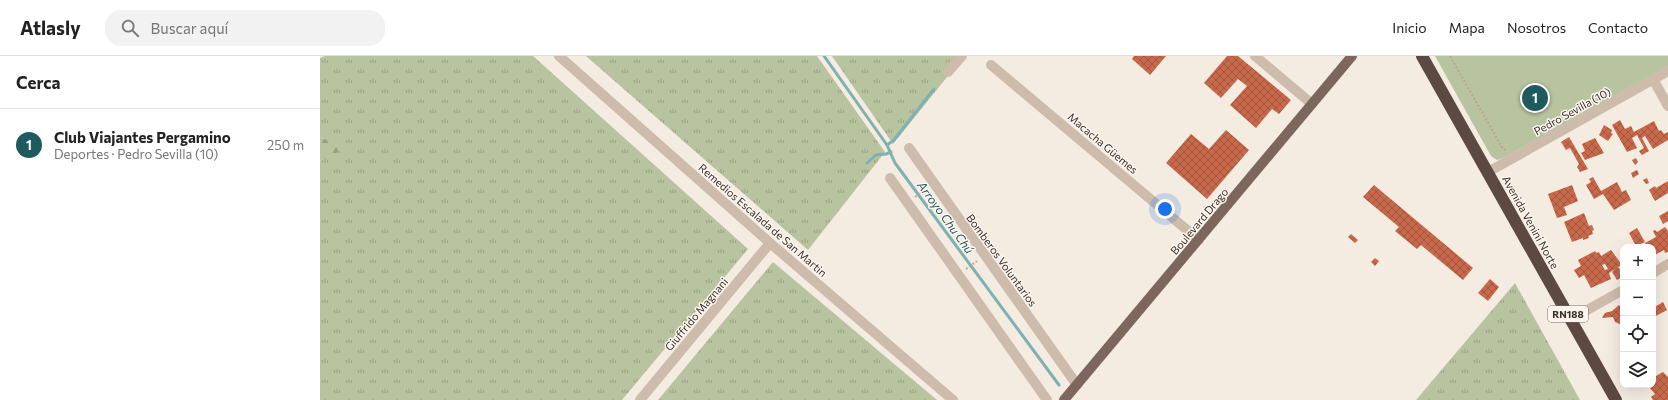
<!DOCTYPE html>
<html lang="es">
<meta charset="utf-8">
<style>
:root{--surface:#fff;--page:#f2f2f2;--text:#222;--muted:#767676;--line:#e0e0e0;--accent:#1f5a5e}
body{margin:0;font-family:Commissioner,sans-serif;background:var(--page);color:var(--text)}
.controls{position:absolute;right:12px;bottom:12px;display:grid;overflow:hidden;border-radius:8px;box-shadow:0 4px 16px #0002}
.controls button{width:36px;height:36px;display:grid;place-items:center;padding:0;border:0;border-bottom:1px solid var(--line);background:var(--surface);color:var(--text);font:20px sans-serif}
.you{position:absolute;left:845px;top:153px;width:14px;height:14px;margin:-10px;border:3px solid #fff;border-radius:50%;background:#1a73e8;box-shadow:0 0 0 6px #1a73e833}
.badge{display:grid;place-items:center;width:26px;height:26px;border-radius:50%;background:var(--accent);color:#fff;font-size:13px;font-weight:700}
.pin{position:absolute;translate:-50% -50%;border:2px solid #fff;box-shadow:0 1px 4px #0006}
.list{margin:0;padding:0;list-style:none}
h2{display:flex;justify-content:space-between;align-items:center;height:52px;margin:0;padding:0 16px;font-size:17px}
h2 small{font-size:13px;font-weight:400;color:var(--muted)}
.list li{display:grid;grid-template-columns:26px 1fr auto;gap:12px;align-items:center;box-sizing:border-box;height:72px;padding:0 16px;border-top:1px solid var(--line)}
.list b{display:block;font-size:15px;white-space:nowrap}
.list p{margin:0;font-size:13px;white-space:nowrap;color:var(--muted)}
.list em{font-size:13px;font-style:normal;color:var(--muted)}
.icon{flex:none;width:22px;height:22px;fill:none;stroke:currentColor;stroke-width:2;stroke-linecap:round;stroke-linejoin:round}
.map{position:relative;flex:none;width:1348px;height:344px;overflow:hidden}
header{display:flex;align-items:center;gap:24px;box-sizing:border-box;height:56px;padding:0 20px;background:var(--surface);border-bottom:1px solid var(--line)}
header strong{font-size:19px}
nav{display:flex;gap:22px;margin-inline-start:auto;font-size:14px}
.search{width:280px;height:36px;background:var(--page);display:flex;align-items:center;gap:10px;box-sizing:border-box;padding:0 14px;border-radius:16px;color:var(--muted);font-size:15px}
main{display:flex}
aside{flex:1;background:var(--surface)}
.map>svg:first-child{display:block}
.grass{fill:url(#grass-tufts)}
.forest{fill:url(#forest-firs)}
.garden{fill:#b8c4a0}
.lines{fill:none;stroke-linecap:round;stroke-linejoin:round}
.stream{stroke:#7fb0b2;stroke-width:3}
.building{fill:url(#building-cross-hatch);fill-rule:evenodd}
.path{stroke:#b9a596;stroke-width:2;stroke-dasharray:2 2;stroke-linecap:butt}
.minor{stroke:#cdbbac;stroke-width:10}
.major{stroke:#7d675c;stroke-width:10}
.highway{stroke:#5c4a42;stroke-width:12}
.labels{text-anchor:middle;dominant-baseline:central;stroke-width:3;stroke-linejoin:round;paint-order:stroke}
.shield{fill:#fbf5ee;stroke:#756b66;stroke-width:1}
.shield-label{font-size:10px;font-weight:bold;fill:#3b302b}
.street-label{font-size:11px;fill:#3b302b;stroke:#fbf5ee}
.water-label{font-size:12px;font-style:italic;fill:#1f5a5e;stroke:#fbf5ee}
</style>
<header>
<strong>Atlasly</strong>
<div class="search"><svg class="icon" aria-label="search" viewBox="0 0 24 24"><circle cx="10" cy="10" r="6"/><path d="M15 15l6 6"/></svg>Buscar aquí</div>
<nav><a>Inicio</a><a>Mapa</a><a>Nosotros</a><a>Contacto</a></nav>
</header>
<main>
<aside>
<h2>Cerca<small></small></h2>
<ul class="list">
<li><span class="badge">1</span><div><b>Club Viajantes Pergamino</b><p>Deportes · Pedro Sevilla (10)</p></div><em>250 m</em></li>
</ul>
</aside>
<div class="map">
<svg width="1348" height="344" viewBox="0 0 1348 344">
<defs>
<pattern id="grass-tufts" width="24" height="20" patternUnits="userSpaceOnUse"><rect width="24" height="20" fill="#b8c4a0"/><path d="M3 7l-1-3M5 7V3M7 7l1-3M15 17l-1-3M17 17v-4M19 17l1-3" fill="none" stroke="#97a083"/></pattern>
<pattern id="forest-firs" width="22" height="20" patternUnits="userSpaceOnUse"><rect width="22" height="20" fill="#b8c4a0"/><path d="M5 1l3.5 6h-7zM16 11l3.5 6h-7z" fill="#97a083"/></pattern>
<pattern id="building-cross-hatch" width="8" height="8" patternUnits="userSpaceOnUse"><rect width="8" height="8" fill="#c8694b"/><path d="M0 0l8 8M0 8l8-8" fill="none" stroke="#a4573f"/></pattern>
</defs>
<rect width="100%" height="100%" fill="#f4ebe1"/>
<!-- grass -->
<g class="grass">
<polygon points="5,0 213,0 428,193 302,344 0,344 0,105 23,93 0,81 0,2"/>
<polygon points="266,0 497,0 565,96 488,194"/>
<polygon points="512,0 644,0 573,88"/>
<polygon points="453,206 617,344 338,344"/>
<polygon points="1195,227 1260,344 1096,344"/>
</g>
<!-- forest -->
<polygon class="forest" points="0,81 24,93 0,105"/>
<!-- garden -->
<polygon class="garden" points="1115,0 1348,0 1348,10 1183,102 1177,104 1171,100"/>
<g class="lines">
<!-- stream -->
<g class="stream">
<polyline points="504,0 567,89 575,107 739,329"/>
<polyline points="567,89 574,84 614,33"/>
<polyline points="547,107 556,99 566,98 571,96"/>
</g>
</g>
<!-- building -->
<g class="building">
<polygon points="814,0 846,0 830,19 812,3"/>
<polygon points="907,0 918,0 971,44 959,58 952,53 936,72 910,49 927,30 918,23 901,42 884,27"/>
<polygon points="1300,64 1305,73 1311,70 1314,76 1334,65 1339,75 1341,74 1344,78 1348,76 1348,84 1333,93 1325,80 1322,82 1329,95 1322,99 1319,95 1324,92 1317,79 1312,82 1317,92 1307,96 1292,69"/>
<polygon points="1284,69 1292,74 1291,77 1293,78 1288,85 1279,79"/>
<polygon points="906,74 929,94 887,143 846,107 871,78 889,93"/>
<polygon points="1249,81 1268,113 1260,116 1257,111 1259,108 1250,92 1246,94 1241,86"/>
<polygon points="1275,82 1284,97 1265,104 1261,97 1265,95 1262,88"/>
<polygon points="1316,102 1318,106 1315,109 1312,104"/>
<polygon points="1317,114 1319,118 1313,122 1311,117"/>
<polygon points="1273,121 1281,135 1297,126 1302,136 1306,134 1311,144 1294,154 1283,138 1274,143 1266,129 1271,126 1269,123"/>
<polygon points="1327,122 1329,127 1326,128 1323,124"/>
<polygon points="1348,125 1348,137 1335,145 1329,134 1335,130 1336,132"/>
<polygon points="1054,129 1153,212 1143,224 1101,189 1097,193 1075,175 1079,171 1043,141"/>
<polygon points="1252,129 1258,145 1244,151 1247,159 1237,162 1228,138"/>
<polygon points="1348,155 1348,165 1343,168 1339,160"/>
<polygon points="1264,157 1269,170 1272,169 1274,174 1272,175 1273,178 1268,180 1269,182 1263,184 1263,182 1252,186 1244,166"/>
<polygon points="1345,171 1348,175 1348,196 1345,197 1344,194 1333,200 1333,191 1328,191 1325,187 1336,181 1333,175 1335,174 1337,176"/>
<polygon points="1317,172 1325,186 1316,190 1309,177"/>
<polygon points="1031,178 1038,184 1035,187 1028,181"/>
<path d="M1291,194L1302,209L1298,211L1303,217V221L1297,224L1292,216L1295,213L1289,217L1291,223L1271,232L1264,219L1259,222L1254,214L1261,210L1258,204L1275,195L1276,197L1279,196L1281,200ZM1285,208L1288,213L1285,214L1282,209Z"/>
<polygon points="1055,202 1059,205 1055,210 1051,206"/>
<polygon points="1170,223 1179,231 1168,245 1158,237"/>
<polygon points="1343,246 1347,254 1334,261 1336,264 1333,266 1333,252"/>
<polygon points="1299,249 1303,252 1303,265 1300,268 1295,266 1293,261 1282,262 1285,257 1292,255"/>
<polygon points="1343,316 1348,321 1348,344 1333,344 1331,341 1335,338 1327,329 1333,329 1333,317 1336,320"/>
</g>
<g class="lines">
<!-- path -->
<g class="path">
<polyline points="1130,0 1183,93 1186,94"/>
<polyline points="595,141 606,133"/>
<polyline points="646,213 657,205"/>
</g>
<!-- minor -->
<g class="minor">
<polyline points="239,0 450,187 633,344"/>
<polyline points="935,0 992,48"/>
<polyline points="671,9 879,184"/>
<polyline points="628,16 642,0"/>
<polyline points="1333,23 1348,50"/>
<polyline points="589,92 757,329"/>
<polyline points="1168,116 1348,15"/>
<polyline points="570,122 727,344"/>
<polyline points="1333,217 1348,208"/>
<polyline points="1251,263 1303,234"/>
<polyline points="320,344 450,187"/>
</g>
<!-- major -->
<polyline class="major" points="744,344 1032,0"/>
<!-- highway -->
<polyline class="highway" points="1102,0 1296,344"/>
</g>
<g class="labels">
<!-- shield labels -->
<rect class="shield" x="1228" y="250" width="40" height="16" rx="3"/>
<g class="shield-label">
<text x="1248" y="258">RN188</text>
</g>
<!-- street labels -->
<g class="street-label">
<text transform="translate(1252 55) rotate(-29)">Pedro Sevilla (10)</text>
<text transform="translate(783 87) rotate(40)">Macacha Güemes</text>
<text transform="translate(443 164) rotate(41)">Remedios Escalada de San Martin</text>
<text transform="translate(879 165) rotate(-50)">Boulevard Drago</text>
<text transform="translate(1211 166) rotate(61)">Avenida Venini Norte</text>
<text transform="translate(682 204) rotate(54)">Bomberos Voluntarios</text>
<text transform="translate(376 258) rotate(-50)">Giuffrido Magnani</text>
</g>
<!-- water labels -->
<g class="water-label">
<text transform="translate(626 161) rotate(54)">Arroyo Chu Chú</text>
</g>
</g>
</svg>
<div class="controls">
<button>+</button>
<button>−</button>
<button><svg class="icon" aria-label="locate" viewBox="0 0 24 24"><circle cx="12" cy="12" r="6"/><path d="M12 2v4M12 18v4M2 12h4M18 12h4"/></svg></button>
<button><svg class="icon" aria-label="layers" viewBox="0 0 24 24"><path d="M12 4l9 5-9 5-9-5zM3 14l9 5 9-5"/></svg></button>
</div>
<div class="you"></div>
<div class="pin badge" style="left:1215px;top:42px">1</div>
</div>
</main>
